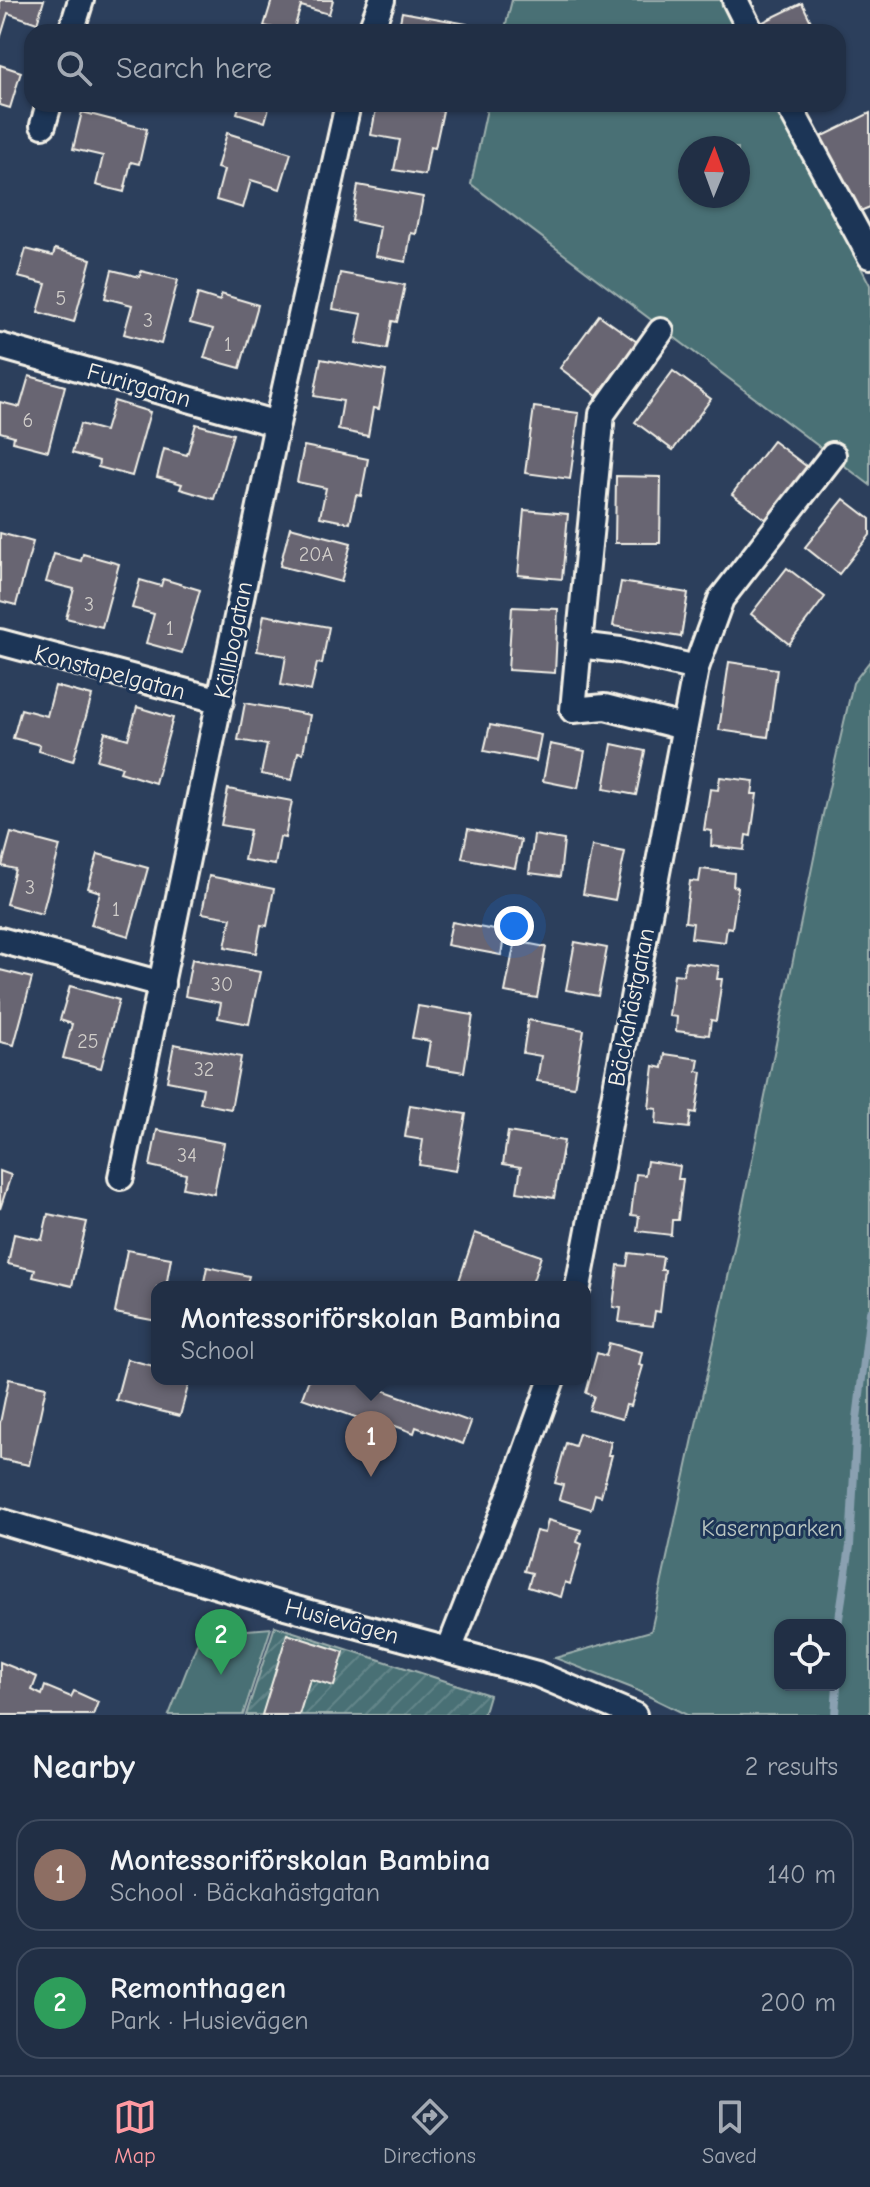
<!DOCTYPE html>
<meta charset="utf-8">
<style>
:root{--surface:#212f45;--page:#2d3b50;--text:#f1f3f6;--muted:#a2a9b3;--line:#3e4a5e;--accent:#ff9aa2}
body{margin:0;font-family:"Comic Neue",sans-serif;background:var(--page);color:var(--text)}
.controls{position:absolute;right:24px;bottom:24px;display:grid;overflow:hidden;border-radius:16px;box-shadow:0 2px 6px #0004}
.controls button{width:72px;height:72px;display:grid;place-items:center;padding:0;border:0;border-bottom:2px solid var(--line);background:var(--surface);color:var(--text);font:40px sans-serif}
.compass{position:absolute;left:678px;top:136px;width:72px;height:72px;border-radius:50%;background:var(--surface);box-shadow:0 2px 6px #0004;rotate:1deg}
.you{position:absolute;left:514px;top:926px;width:28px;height:28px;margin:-20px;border:6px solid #fff;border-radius:50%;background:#1a73e8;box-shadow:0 0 0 12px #1a73e833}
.badge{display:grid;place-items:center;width:52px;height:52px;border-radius:50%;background:var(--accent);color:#fff;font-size:26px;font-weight:700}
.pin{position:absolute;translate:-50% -66px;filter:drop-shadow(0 2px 4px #0008)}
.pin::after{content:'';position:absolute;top:42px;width:28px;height:24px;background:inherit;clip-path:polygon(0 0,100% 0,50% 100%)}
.popup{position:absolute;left:151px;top:1281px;width:440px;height:104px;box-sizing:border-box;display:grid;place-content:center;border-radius:16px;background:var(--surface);filter:drop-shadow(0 2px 6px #0005);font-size:26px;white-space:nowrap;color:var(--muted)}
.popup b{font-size:30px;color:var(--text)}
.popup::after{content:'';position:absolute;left:50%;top:100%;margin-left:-16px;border:16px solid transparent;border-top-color:var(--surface)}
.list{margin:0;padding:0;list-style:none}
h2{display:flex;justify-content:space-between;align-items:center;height:104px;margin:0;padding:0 32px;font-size:34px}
h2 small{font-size:26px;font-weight:400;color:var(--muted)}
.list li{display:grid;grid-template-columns:52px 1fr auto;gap:24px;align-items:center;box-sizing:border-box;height:112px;margin:0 16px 16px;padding:0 16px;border:2px solid var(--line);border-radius:24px}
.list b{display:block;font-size:30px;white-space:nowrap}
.list p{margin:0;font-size:26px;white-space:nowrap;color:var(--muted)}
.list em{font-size:26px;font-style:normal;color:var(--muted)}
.icon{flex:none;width:44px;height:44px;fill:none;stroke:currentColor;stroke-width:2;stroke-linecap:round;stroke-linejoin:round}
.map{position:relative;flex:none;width:870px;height:1715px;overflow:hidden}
.search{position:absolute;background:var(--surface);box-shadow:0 2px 6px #0004;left:24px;right:24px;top:24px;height:88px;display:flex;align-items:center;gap:20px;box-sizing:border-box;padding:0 28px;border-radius:24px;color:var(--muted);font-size:30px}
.sheet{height:360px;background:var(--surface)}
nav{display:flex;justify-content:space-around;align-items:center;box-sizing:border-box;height:112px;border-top:2px solid var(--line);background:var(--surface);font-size:22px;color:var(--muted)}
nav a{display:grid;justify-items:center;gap:4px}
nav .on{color:var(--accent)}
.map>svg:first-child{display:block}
.park{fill:#487075;stroke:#9eb0ae;stroke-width:2;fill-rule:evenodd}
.garden{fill:url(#garden-furrows);stroke:#9eb0ae;stroke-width:2}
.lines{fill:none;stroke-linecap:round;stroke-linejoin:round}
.stream{stroke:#8aa0b1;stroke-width:8}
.building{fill:#686572;stroke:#f4f1e8;stroke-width:2}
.minor-casing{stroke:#f4f1e8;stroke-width:30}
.minor{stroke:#1d3557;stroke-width:24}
.labels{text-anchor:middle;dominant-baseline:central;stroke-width:6;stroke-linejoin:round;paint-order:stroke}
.number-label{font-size:20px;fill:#d1ceca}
.street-label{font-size:24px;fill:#f4f1e8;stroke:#1d3557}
.park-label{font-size:24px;fill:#b8c4c0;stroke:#1d3557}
</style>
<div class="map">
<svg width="870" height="1715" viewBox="0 0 870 1715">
<defs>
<pattern id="garden-furrows" width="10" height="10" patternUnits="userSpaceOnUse" patternTransform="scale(2)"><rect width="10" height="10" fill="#487075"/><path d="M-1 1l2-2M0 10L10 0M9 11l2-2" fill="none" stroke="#638589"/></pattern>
</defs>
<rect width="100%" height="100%" fill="#2c3f5c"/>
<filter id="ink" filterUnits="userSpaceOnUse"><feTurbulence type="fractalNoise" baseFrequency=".0125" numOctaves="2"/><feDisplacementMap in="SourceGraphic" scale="16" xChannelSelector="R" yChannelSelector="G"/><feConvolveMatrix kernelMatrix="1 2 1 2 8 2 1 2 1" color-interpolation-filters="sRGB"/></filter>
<g filter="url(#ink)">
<!-- park -->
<g class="park">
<polygon points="512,0 723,0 739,32 504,32"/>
<path d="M488,104H776L870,285V485L471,184ZM690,148H738V196H690Z"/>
<path d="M870,661V1715H687L632,1688L555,1658L651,1631L726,1287L823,814L853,683ZM780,1625H840V1685H780Z"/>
<polygon points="271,1628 243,1715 169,1715 201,1634"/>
</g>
<!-- garden -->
<polygon class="garden" points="275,1626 489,1695 483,1715 246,1715"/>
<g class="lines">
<!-- stream -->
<g class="stream">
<polyline points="838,1625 850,1546 857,1419 870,1312"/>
<polyline points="835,1715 837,1685"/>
</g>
</g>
<!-- building -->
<g class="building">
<polygon points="0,0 44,0 37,23 8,13 0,39"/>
<polygon points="272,0 333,0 329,14 301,6 293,32 264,26"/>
<polygon points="802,3 816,32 768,32 763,22"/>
<polygon points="402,12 467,24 465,32 398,32"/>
<polygon points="0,65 21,72 10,108 0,105"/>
<polygon points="240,104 270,104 265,122 237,113"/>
<polygon points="377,104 407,104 443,111 435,148 430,147 425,175 394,170 400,140 371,135"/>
<polygon points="82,112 147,129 139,164 131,162 124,192 96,185 103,156 73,149"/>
<polygon points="870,113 870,207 858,212 821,137"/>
<polygon points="227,133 291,153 280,189 251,180 243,208 216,200 224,170 217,168"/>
<polygon points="358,185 423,197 416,234 411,233 406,262 375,256 380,227 352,221"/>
<polygon points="26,249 53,256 55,249 91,259 74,322 38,312 46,284 18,277"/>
<polygon points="112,270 140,277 141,271 178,280 161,344 124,334 132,305 105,298"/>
<polygon points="340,273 405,285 397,322 392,321 387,349 356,343 362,314 333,309"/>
<polygon points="198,294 220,301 221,294 258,305 240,368 204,358 213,329 190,323"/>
<polygon points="599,315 637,342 597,396 560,368"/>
<polygon points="321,359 386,371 379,409 373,408 368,436 338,430 343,401 314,396"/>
<polygon points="673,371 711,399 673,450 635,422"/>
<polygon points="29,376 65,386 48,451 13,442 14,436 0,432 0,402 20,407"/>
<polygon points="114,401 150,412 132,476 98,467 99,461 72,453 80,424 105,431"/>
<polygon points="534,407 579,413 570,479 525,473"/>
<polygon points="196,424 233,434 214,499 180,489 182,484 157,477 164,449 187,455"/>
<polygon points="773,441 810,469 769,522 732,494"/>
<polygon points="304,446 368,459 361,496 356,495 350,523 320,517 326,488 297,482"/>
<polygon points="616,476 661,477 660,543 615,543"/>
<polygon points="844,499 870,519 870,535 839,574 805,547"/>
<polygon points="524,510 568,514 562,579 518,575"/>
<polygon points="290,527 351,543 341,582 280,566"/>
<polygon points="0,533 33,542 16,605 0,601"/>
<polygon points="54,554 81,561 83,554 119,564 102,627 66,618 74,589 46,582"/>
<polygon points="787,568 825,597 789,644 751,614"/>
<polygon points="163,579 200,590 182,653 146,643 154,614 132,608 140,580 161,586"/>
<polygon points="621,582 688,593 681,637 613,626"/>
<polygon points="512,607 558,609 555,673 508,670"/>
<polygon points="264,615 329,627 322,664 317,663 311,691 281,685 286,656 257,651"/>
<polygon points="729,662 777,669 768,737 719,730"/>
<polygon points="55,686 92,696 73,761 39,751 40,745 13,738 21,709 47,716"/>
<polygon points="245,703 310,715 303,753 298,752 292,780 261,774 267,745 238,740"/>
<polygon points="137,707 173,718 155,783 120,772 122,767 97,760 105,732 128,739"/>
<polygon points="490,725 541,735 536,761 484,751"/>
<polygon points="550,744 585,751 578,788 543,781"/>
<polygon points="612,744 645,751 636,795 604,789"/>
<polygon points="720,777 754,781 752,794 757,794 751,836 746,835 744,850 711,846 712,831 704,830 710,789 718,790"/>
<polygon points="228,789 292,801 285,838 280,837 275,865 244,860 250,830 221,825"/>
<polygon points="468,829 521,840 515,868 462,858"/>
<polygon points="11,833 60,846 42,914 6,904 15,869 2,866"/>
<polygon points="534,835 564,840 560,877 529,873"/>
<polygon points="592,846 625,852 615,900 583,894"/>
<polygon points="98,854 148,868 129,936 91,925 100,892 88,888"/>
<polygon points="701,869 734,873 733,886 738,887 732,928 727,927 725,942 691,938 693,923 685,922 690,881 699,882"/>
<polygon points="209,876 274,889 267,926 261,925 256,953 225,947 231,918 202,913"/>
<polygon points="452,922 505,932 501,955 447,945"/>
<polygon points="515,941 546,947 537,998 505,992"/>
<polygon points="575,942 607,948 598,996 566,990"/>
<polygon points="192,959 260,972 249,1024 218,1018 221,1003 185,996"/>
<polygon points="685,962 719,966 717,979 722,979 716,1021 711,1020 709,1035 676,1031 677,1017 669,1016 674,974 683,975"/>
<polygon points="0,970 32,978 14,1045 0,1042"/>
<polygon points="70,986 119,1000 101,1068 63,1058 72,1024 60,1020"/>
<polygon points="418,1006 473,1015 464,1072 426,1066 430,1041 412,1038"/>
<polygon points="528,1020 584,1030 574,1087 537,1081 541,1056 523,1053"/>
<polygon points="174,1044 241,1057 231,1109 200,1103 203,1088 167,1081"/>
<polygon points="665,1054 699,1059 697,1071 702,1072 696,1113 691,1112 689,1128 656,1124 657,1109 649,1108 654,1066 663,1068"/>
<polygon points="410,1105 466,1114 456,1171 419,1165 423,1140 405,1137"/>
<polygon points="157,1130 224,1143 214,1194 183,1188 186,1174 150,1166"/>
<polygon points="508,1132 564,1141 554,1198 517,1192 521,1167 503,1164"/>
<polygon points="647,1161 680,1166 678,1179 683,1179 678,1220 672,1220 671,1235 637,1231 639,1216 631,1215 636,1174 645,1175"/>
<polygon points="0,1171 11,1175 0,1209"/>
<polygon points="48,1214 87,1222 72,1286 33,1277 35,1270 8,1264 14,1234 42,1240"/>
<polygon points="475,1233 541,1256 531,1287 457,1287"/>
<polygon points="127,1250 171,1258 166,1287 157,1287 157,1321 115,1313"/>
<polygon points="629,1253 663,1257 661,1270 665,1270 660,1312 655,1311 653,1326 619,1322 621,1308 613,1307 618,1265 627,1266"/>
<polygon points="207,1267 249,1276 246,1287 203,1287"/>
<polygon points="609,1343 642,1352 639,1365 643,1366 631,1406 626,1405 622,1419 589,1410 594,1396 586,1393 597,1353 606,1356"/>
<polygon points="127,1359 157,1367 157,1379 190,1379 180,1416 116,1400"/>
<polygon points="9,1379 46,1387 29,1465 0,1459 0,1423"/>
<polygon points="309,1379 352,1379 471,1422 463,1444 416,1427 414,1433 374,1418 372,1423 302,1398"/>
<polygon points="579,1433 611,1442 608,1455 612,1455 601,1496 595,1494 591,1509 559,1499 563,1485 555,1483 566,1443 575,1446"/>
<polygon points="548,1520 581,1530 577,1542 582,1544 570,1584 565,1582 561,1597 528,1587 532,1573 524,1571 536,1531 545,1533"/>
<polygon points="287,1634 344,1652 334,1686 310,1679 299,1715 262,1715"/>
<polygon points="0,1662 37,1677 32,1690 42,1695 45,1686 71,1697 74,1691 98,1702 93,1715 0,1715"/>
</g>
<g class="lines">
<!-- minor casing -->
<g class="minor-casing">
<g id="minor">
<polyline points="735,0 751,32"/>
<polyline points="71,32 81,0"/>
<polyline points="370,32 382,0"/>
<polyline points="788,104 870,256"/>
<polyline points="43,125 49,104"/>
<polyline points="0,346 277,424"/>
<polyline points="0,642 221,701"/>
<polyline points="579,645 602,414 661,331"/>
<polyline points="696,668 721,599 833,455"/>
<polyline points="0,940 162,984"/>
<polyline points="121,1177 277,424 348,104"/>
<polyline points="578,1287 696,668 620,650 579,645 573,710 605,707 683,727"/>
<polyline points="0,1521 285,1606 537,1674 634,1715"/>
<polyline points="449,1650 513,1487 552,1379"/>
</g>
</g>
<!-- minor -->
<use href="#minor" class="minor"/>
</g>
</g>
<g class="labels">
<!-- number labels -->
<g class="number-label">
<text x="61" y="298">5</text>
<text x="148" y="320">3</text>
<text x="228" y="344">1</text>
<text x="28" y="420">6</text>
<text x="316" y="554">20A</text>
<text x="89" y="604">3</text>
<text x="170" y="628">1</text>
<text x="30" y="887">3</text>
<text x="116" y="909">1</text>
<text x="222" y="984">30</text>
<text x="88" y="1041">25</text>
<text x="204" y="1069">32</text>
<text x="187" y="1155">34</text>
</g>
<!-- street labels -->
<g class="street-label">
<text transform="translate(139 385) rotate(16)">Furirgatan</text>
<text transform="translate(233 640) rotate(-79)">Källbogatan</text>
<text transform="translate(110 672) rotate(15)">Konstapelgatan</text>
<text transform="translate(631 1007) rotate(-79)">Bäckahästgatan</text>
<text transform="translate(342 1621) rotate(15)">Husievägen</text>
</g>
<!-- park labels -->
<g class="park-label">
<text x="772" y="1528">Kasernparken</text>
</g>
</g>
</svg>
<div class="controls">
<button><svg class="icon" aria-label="locate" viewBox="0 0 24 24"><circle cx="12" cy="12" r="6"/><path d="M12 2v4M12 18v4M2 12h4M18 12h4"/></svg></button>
</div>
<svg class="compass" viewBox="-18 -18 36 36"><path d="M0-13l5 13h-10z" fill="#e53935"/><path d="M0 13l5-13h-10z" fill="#a2a9b3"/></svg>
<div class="you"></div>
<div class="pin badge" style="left:371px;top:1477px;background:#8d6e63">1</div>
<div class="popup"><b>Montessoriförskolan Bambina</b>School</div>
<div class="pin badge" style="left:221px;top:1675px;background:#2e9e5b">2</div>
<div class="search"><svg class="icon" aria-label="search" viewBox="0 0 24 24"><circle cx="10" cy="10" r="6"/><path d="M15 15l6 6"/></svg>Search here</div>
</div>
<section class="sheet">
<h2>Nearby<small>2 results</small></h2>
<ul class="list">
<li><span class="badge" style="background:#8d6e63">1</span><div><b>Montessoriförskolan Bambina</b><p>School · Bäckahästgatan</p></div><em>140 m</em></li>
<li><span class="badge" style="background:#2e9e5b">2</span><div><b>Remonthagen</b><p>Park · Husievägen</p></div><em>200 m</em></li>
</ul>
</section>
<nav>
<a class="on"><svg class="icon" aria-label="map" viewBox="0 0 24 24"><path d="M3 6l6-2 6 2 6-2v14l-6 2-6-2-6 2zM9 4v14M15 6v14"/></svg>Map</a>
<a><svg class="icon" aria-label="directions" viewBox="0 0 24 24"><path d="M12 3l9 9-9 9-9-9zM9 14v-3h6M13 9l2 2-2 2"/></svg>Directions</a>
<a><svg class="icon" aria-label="saved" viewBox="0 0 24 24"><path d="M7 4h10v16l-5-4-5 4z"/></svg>Saved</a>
</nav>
